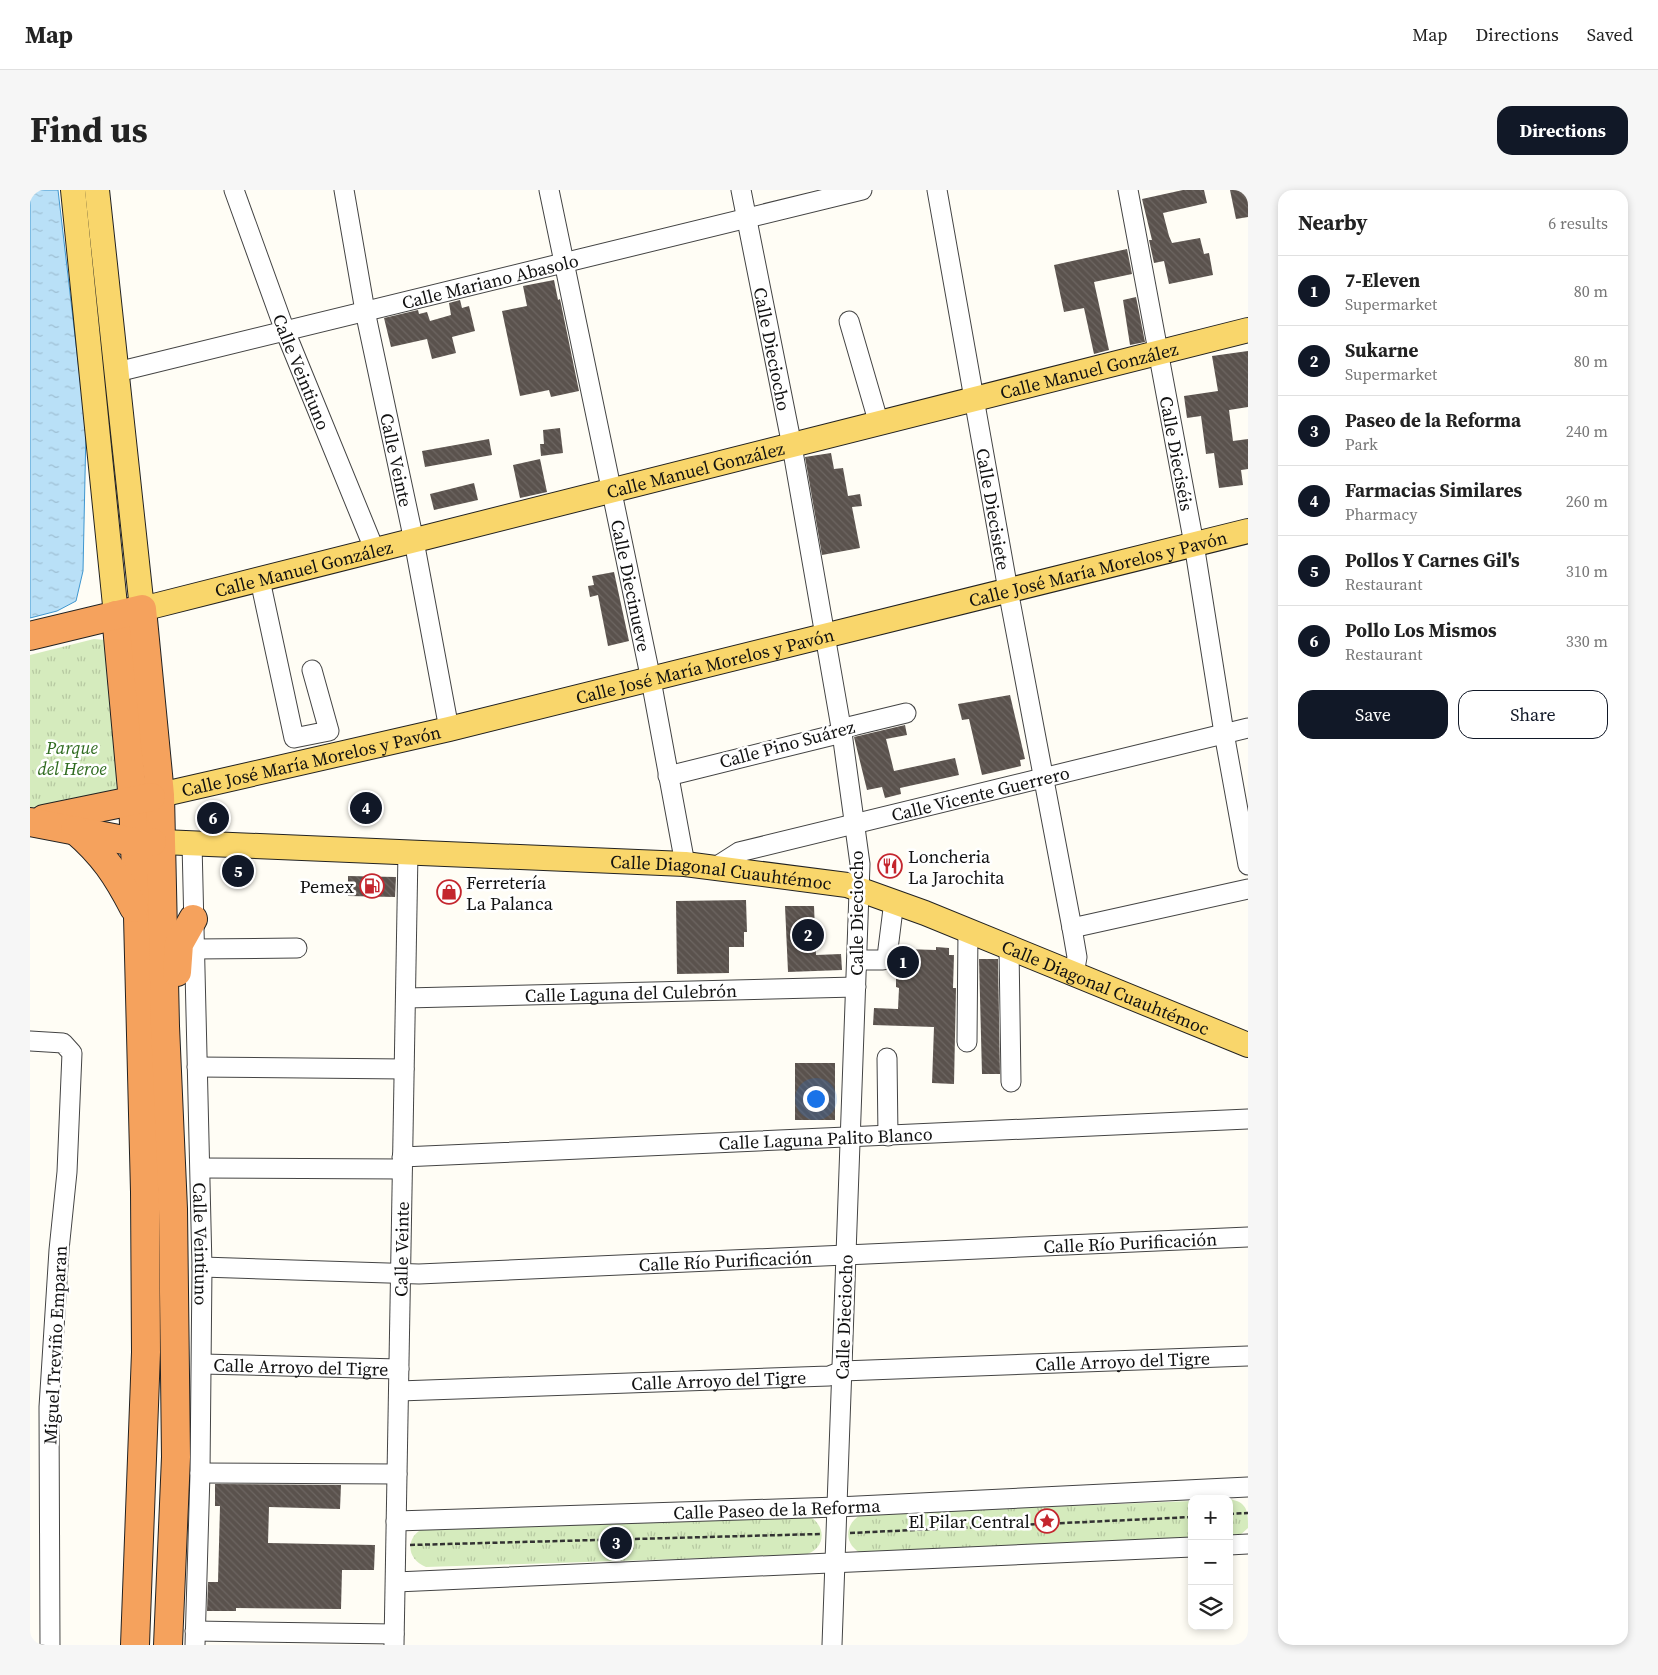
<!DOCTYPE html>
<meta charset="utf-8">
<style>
:root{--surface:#fff;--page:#f6f6f6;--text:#222;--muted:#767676;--line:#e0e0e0;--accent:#111827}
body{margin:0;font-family:"Source Serif 4",serif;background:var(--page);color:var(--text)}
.controls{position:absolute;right:15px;bottom:15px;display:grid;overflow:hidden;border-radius:10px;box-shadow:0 2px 8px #0003}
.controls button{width:45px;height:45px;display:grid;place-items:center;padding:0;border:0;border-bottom:1px solid var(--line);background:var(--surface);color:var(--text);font:25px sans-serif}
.you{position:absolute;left:785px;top:908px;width:18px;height:18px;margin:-12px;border:4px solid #fff;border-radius:50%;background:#1a73e8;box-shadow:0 0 0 8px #1a73e833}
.badge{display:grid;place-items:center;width:32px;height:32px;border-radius:50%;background:var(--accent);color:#fff;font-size:16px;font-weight:700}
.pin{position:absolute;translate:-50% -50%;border:2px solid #fff;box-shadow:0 1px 5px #0006}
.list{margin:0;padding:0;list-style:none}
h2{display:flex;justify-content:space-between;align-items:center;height:65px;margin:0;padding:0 20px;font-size:21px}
h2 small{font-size:16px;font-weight:400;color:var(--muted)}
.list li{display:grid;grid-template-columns:32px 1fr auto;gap:15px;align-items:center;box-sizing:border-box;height:70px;padding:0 20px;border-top:1px solid var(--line)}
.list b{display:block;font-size:19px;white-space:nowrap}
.list p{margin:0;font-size:16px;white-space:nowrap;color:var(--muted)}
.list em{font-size:16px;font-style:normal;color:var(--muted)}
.actions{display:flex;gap:10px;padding:15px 20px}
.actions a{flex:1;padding:11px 0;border:1px solid var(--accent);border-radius:15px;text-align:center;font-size:18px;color:var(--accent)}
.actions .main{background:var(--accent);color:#fff}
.icon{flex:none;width:28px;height:28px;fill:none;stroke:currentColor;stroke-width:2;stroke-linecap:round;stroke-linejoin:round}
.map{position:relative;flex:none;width:1218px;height:1455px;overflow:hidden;border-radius:15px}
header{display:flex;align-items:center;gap:30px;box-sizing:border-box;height:70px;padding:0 25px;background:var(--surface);border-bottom:1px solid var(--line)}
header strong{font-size:24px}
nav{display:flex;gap:28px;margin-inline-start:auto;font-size:18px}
.intro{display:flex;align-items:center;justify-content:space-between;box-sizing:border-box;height:120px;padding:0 30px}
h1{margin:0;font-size:35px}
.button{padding:12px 22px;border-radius:15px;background:var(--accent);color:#fff;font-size:18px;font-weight:700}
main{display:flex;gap:30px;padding:0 30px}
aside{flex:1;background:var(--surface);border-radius:15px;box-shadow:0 2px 8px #0003}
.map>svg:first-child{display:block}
.park{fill:url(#park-tufts)}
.water{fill:url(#water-ripples);stroke:#3f96cf}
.building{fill:url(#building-back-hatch)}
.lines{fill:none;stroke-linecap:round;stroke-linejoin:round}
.minor-casing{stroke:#444;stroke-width:21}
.major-casing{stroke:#222;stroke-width:26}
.highway-casing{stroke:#222;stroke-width:30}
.path{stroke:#333;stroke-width:2.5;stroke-dasharray:5 2.5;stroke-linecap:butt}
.minor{stroke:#fff;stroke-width:19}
.major{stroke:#f9d66b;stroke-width:24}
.highway{stroke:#f5a25d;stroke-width:28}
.labels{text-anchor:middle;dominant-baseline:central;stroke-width:5;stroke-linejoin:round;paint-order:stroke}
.street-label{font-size:18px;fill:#111;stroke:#fff}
.park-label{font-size:18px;font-style:italic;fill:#2f6b1f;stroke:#fff}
.poi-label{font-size:18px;fill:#111;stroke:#fff;text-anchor:start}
</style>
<header>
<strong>Map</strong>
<nav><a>Map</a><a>Directions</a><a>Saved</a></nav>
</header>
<div class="intro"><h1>Find us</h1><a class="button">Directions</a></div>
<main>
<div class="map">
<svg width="1218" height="1455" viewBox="0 0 1218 1455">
<defs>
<pattern id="park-tufts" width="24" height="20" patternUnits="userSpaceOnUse" patternTransform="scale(1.25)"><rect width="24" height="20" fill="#d5ebbd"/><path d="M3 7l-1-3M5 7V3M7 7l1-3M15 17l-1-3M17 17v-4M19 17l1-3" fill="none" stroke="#b6c8a1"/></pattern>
<pattern id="water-ripples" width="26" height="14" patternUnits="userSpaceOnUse" patternTransform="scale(1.25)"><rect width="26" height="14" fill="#b9e0f7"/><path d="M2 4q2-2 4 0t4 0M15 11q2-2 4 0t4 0" fill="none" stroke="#9ebfd3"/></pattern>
<pattern id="building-back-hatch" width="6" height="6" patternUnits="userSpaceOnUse" patternTransform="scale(1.25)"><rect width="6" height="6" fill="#5a524d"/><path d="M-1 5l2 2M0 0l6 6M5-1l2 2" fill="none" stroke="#6d6662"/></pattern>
</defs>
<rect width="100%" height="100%" fill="#fffdf5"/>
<!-- park -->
<g class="park">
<polygon points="64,449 76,450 87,598 84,602 0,619 0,465"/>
<path d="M1199,1309C1218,1312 1218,1322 1218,1338L1208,1347L1199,1349Z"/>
<path d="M1162,1311V1351L833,1364C814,1356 813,1334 832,1324Z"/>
<path d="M779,1326C798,1337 795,1360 774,1365L396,1377C376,1369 375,1347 394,1338Z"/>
</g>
<!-- water -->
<polygon class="water" points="0,0 28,0 56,240 53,381 46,411 27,421 0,428"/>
<!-- building -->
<g class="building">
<polygon points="1153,0 1174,0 1177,13 1133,23 1139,46 1142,53 1170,48 1174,64 1179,63 1183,85 1139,94 1134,71 1124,73 1119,50 1122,50 1112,9"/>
<polygon points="1200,0 1218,0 1218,27 1206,29"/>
<polygon points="1097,59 1102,84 1064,92 1079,160 1064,164 1054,118 1034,122 1024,75"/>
<polygon points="524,90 528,110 530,109 549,201 521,207 519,200 490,206 472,121 497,116 493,96"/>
<polygon points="1106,107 1115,152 1100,155 1093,110"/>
<polygon points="430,110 432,118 439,116 445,141 422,147 426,163 402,169 397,149 361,157 354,128 388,120 389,124 397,122 400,131 421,125 419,113"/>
<polygon points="1218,161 1218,217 1199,220 1203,251 1218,249 1218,279 1211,280 1213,295 1189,298 1184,263 1176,264 1171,226 1157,228 1154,206 1188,201 1182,166"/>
<polygon points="530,238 533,263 511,266 510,254 514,254 513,240"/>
<polygon points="459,249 462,265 395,277 392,261"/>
<polygon points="801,263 804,279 813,278 818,306 830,304 832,316 822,317 830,358 792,365 775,267"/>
<polygon points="510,269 517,302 490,308 483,275"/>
<polygon points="444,293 448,310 404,320 400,304"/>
<polygon points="584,382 599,451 578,456 568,405 560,407 558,396 564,395 562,386"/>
<polygon points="980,505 995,569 990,570 991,576 952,585 939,529 932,530 928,514"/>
<polygon points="875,535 877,545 856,549 864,581 925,568 929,585 870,598 871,604 855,608 852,597 837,600 824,547"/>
<polygon points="318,686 366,687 365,707 318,706"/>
<polygon points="716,710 717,742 714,742 714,757 699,757 699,783 647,784 646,711"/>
<polygon points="755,716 784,716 786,765 811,764 812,780 758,782"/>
<polygon points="906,757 919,758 919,765 924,765 923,798 926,798 924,894 902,893 904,837 843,835 844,818 868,819 869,798 866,797 866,784 873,784 874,759 906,760"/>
<polygon points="949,769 968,769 970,884 952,884"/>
<rect x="765" y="873" width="40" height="57"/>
<polygon points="185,1294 311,1295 310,1319 239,1317 238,1353 345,1355 344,1380 312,1380 311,1419 206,1418 206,1421 177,1421 178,1392 188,1392 190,1316 185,1316"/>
</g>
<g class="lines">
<!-- minor casing -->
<g class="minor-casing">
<g id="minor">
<path id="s1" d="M204,0L255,141L345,361"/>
<path id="s2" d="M314,0L335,121L384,351L419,539"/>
<path id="s3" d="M519,0L621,490L655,674"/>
<path id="s4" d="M711,0L762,256L812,543L830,674L802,1455"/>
<path id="s5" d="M907,0L978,400L1042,738L1047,767L1044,784"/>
<path id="s6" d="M1098,0L1164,354L1194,543L1218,675"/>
<polyline points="819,131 849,234"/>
<path id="s7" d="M87,182L832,0"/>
<polyline points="230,390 264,548 299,541 282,480"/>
<polyline points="638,586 812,543 818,537 876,523"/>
<path id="s8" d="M162,653L172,1077L170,1283L165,1455"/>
<path id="s9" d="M684,678L709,662L1218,538"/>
<polyline points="1042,738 1218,699"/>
<polyline points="979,758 981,892"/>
<polyline points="164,759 267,758"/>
<polyline points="827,770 853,770 857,767 864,711"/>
<path id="s10" d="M376,808L826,797"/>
<polyline points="0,851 33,853 42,863 37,982 29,1060 19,1217 20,1455"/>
<polyline points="937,852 938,741"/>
<polyline points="857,868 858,946"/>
<polyline points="167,877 374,879"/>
<path id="s11" d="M372,967L1218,929"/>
<polyline points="171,978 372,979"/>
<path id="s12" d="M172,1077L389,1084L1218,1047"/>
<path id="s13" d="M172,1174L369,1179"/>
<path id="s14" d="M369,1201L799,1186L812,1181L1218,1166"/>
<polyline points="170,1283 367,1284"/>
<path id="s15" d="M366,1331L807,1317L1218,1297"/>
<polyline points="1199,1355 1218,1354"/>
<polyline points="366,1392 1162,1357"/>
<polyline points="165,1441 364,1444"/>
<path id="s16" d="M364,1455L378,662"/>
</g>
</g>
<!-- major casing -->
<g class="major-casing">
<g id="major">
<polyline points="43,0 86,425"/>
<path id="s17" d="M67,0L112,419L1218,140"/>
<path id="s18" d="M130,605L419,539L1218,341"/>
<path id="s19" d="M132,652L655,674L817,695L895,723L1218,855"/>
</g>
</g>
<!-- highway casing -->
<g class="highway-casing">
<g id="highway">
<polyline points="86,425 103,611 108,727 115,1002 116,1162 105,1455"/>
<polyline points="0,446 112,419 130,605 135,836 143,1019 146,1267 138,1455"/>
<polyline points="14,629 121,607"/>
<polyline points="0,632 104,652 122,652"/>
<path d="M45,640C73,664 87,685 104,718"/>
<polyline points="147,782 149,754 163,729"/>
</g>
</g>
<!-- path -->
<g class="path">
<polyline points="1199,1324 1218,1323"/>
<polyline points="820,1343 1162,1327"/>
<polyline points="380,1355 790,1344"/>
</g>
<!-- minor -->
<use href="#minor" class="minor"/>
<!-- major -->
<use href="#major" class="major"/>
<!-- highway -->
<use href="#highway" class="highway"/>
</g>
<!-- icons -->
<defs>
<g id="restaurant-ring" transform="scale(1.25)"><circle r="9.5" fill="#fff" stroke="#c4262e" stroke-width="1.5"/><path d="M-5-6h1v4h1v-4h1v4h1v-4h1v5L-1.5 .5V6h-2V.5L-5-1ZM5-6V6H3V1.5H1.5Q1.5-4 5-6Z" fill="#c4262e"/></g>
<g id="fuel-ring" transform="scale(1.25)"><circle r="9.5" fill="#fff" stroke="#c4262e" stroke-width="1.5"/><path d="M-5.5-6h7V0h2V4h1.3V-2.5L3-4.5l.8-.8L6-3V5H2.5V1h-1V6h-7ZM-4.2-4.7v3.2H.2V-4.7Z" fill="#c4262e"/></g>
<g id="shop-ring" transform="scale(1.25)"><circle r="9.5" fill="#fff" stroke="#c4262e" stroke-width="1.5"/><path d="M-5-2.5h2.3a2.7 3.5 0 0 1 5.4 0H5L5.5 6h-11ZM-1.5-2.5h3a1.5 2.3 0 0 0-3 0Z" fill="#c4262e"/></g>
<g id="sight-ring" transform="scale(1.25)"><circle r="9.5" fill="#fff" stroke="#c4262e" stroke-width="1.5"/><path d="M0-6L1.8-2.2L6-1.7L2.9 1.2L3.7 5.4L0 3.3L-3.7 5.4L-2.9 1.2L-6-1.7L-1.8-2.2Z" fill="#c4262e"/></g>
</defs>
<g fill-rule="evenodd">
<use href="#restaurant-ring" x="860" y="676"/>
<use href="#fuel-ring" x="342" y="696"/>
<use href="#shop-ring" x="419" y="702"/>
<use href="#sight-ring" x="1017" y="1331"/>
</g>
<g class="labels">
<!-- street labels -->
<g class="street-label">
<text stroke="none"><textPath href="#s7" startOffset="384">Calle Mariano Abasolo</textPath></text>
<text stroke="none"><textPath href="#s4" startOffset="162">Calle Dieciocho</textPath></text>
<text stroke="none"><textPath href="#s1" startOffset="194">Calle Veintiuno</textPath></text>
<text stroke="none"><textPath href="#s17" startOffset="1398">Calle Manuel González</textPath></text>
<text stroke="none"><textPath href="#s6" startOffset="268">Calle Dieciséis</textPath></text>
<text stroke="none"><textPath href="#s2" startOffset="275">Calle Veinte</textPath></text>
<text stroke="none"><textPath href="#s17" startOffset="992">Calle Manuel González</textPath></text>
<text stroke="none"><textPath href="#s5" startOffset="324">Calle Diecisiete</textPath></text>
<text stroke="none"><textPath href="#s18" startOffset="965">Calle José María Morelos y Pavón</textPath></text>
<text stroke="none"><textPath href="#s17" startOffset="588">Calle Manuel González</textPath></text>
<text stroke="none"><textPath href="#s3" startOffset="404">Calle Diecinueve</textPath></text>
<text stroke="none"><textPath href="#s18" startOffset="560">Calle José María Morelos y Pavón</textPath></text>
<text transform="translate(757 554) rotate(-15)">Calle Pino Suárez</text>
<text stroke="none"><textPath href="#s18" startOffset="155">Calle José María Morelos y Pavón</textPath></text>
<text stroke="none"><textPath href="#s9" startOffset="278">Calle Vicente Guerrero</textPath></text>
<text stroke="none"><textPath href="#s19" startOffset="560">Calle Diagonal Cuauhtémoc</textPath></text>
<text transform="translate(826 723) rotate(-90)">Calle Dieciocho</text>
<text stroke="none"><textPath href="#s19" startOffset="965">Calle Diagonal Cuauhtémoc</textPath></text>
<text stroke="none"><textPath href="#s10" startOffset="225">Calle Laguna del Culebrón</textPath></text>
<text stroke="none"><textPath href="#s11" startOffset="424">Calle Laguna Palito Blanco</textPath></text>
<text stroke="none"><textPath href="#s12" startOffset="929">Calle Río Purificación</textPath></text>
<text stroke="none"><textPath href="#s8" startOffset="401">Calle Veintiuno</textPath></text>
<text stroke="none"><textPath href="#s16" startOffset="396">Calle Veinte</textPath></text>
<text stroke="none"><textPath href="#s12" startOffset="524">Calle Río Purificación</textPath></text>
<text transform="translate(814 1127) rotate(-88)">Calle Dieciocho</text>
<text transform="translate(25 1155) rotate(-87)">Miguel Treviño Emparan</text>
<text stroke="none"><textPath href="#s14" startOffset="725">Calle Arroyo del Tigre</textPath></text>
<text stroke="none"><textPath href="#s13" startOffset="99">Calle Arroyo del Tigre</textPath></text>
<text stroke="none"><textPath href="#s14" startOffset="320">Calle Arroyo del Tigre</textPath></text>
<text stroke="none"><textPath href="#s15" startOffset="381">Calle Paseo de la Reforma</textPath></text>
</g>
<!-- park labels -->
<g class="park-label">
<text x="42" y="557">Parque<tspan x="42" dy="21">del Heroe</tspan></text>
</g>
<!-- poi labels -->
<g class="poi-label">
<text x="878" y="666">Loncheria<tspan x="878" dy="21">La Jarochita</tspan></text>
<text x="436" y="692">Ferretería<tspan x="436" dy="21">La Palanca</tspan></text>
<text x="324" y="696" text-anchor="end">Pemex</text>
<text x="1000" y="1331" text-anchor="end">El Pilar Central</text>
</g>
</g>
</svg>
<div class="controls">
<button>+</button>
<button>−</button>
<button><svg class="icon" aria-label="layers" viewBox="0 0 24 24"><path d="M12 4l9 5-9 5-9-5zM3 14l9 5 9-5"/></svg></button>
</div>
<div class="you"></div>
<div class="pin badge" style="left:873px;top:772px">1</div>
<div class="pin badge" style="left:778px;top:745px">2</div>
<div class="pin badge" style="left:586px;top:1353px">3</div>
<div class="pin badge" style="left:336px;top:618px">4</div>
<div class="pin badge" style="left:208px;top:681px">5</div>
<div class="pin badge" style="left:183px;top:628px">6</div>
</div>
<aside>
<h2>Nearby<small>6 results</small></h2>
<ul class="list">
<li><span class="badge">1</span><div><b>7-Eleven</b><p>Supermarket</p></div><em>80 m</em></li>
<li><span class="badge">2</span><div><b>Sukarne</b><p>Supermarket</p></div><em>80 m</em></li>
<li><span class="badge">3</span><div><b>Paseo de la Reforma</b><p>Park</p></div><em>240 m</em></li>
<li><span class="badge">4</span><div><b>Farmacias Similares</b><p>Pharmacy</p></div><em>260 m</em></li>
<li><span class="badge">5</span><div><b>Pollos Y Carnes Gil's</b><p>Restaurant</p></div><em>310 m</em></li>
<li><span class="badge">6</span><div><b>Pollo Los Mismos</b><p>Restaurant</p></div><em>330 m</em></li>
</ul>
<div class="actions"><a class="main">Save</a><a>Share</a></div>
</aside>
</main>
